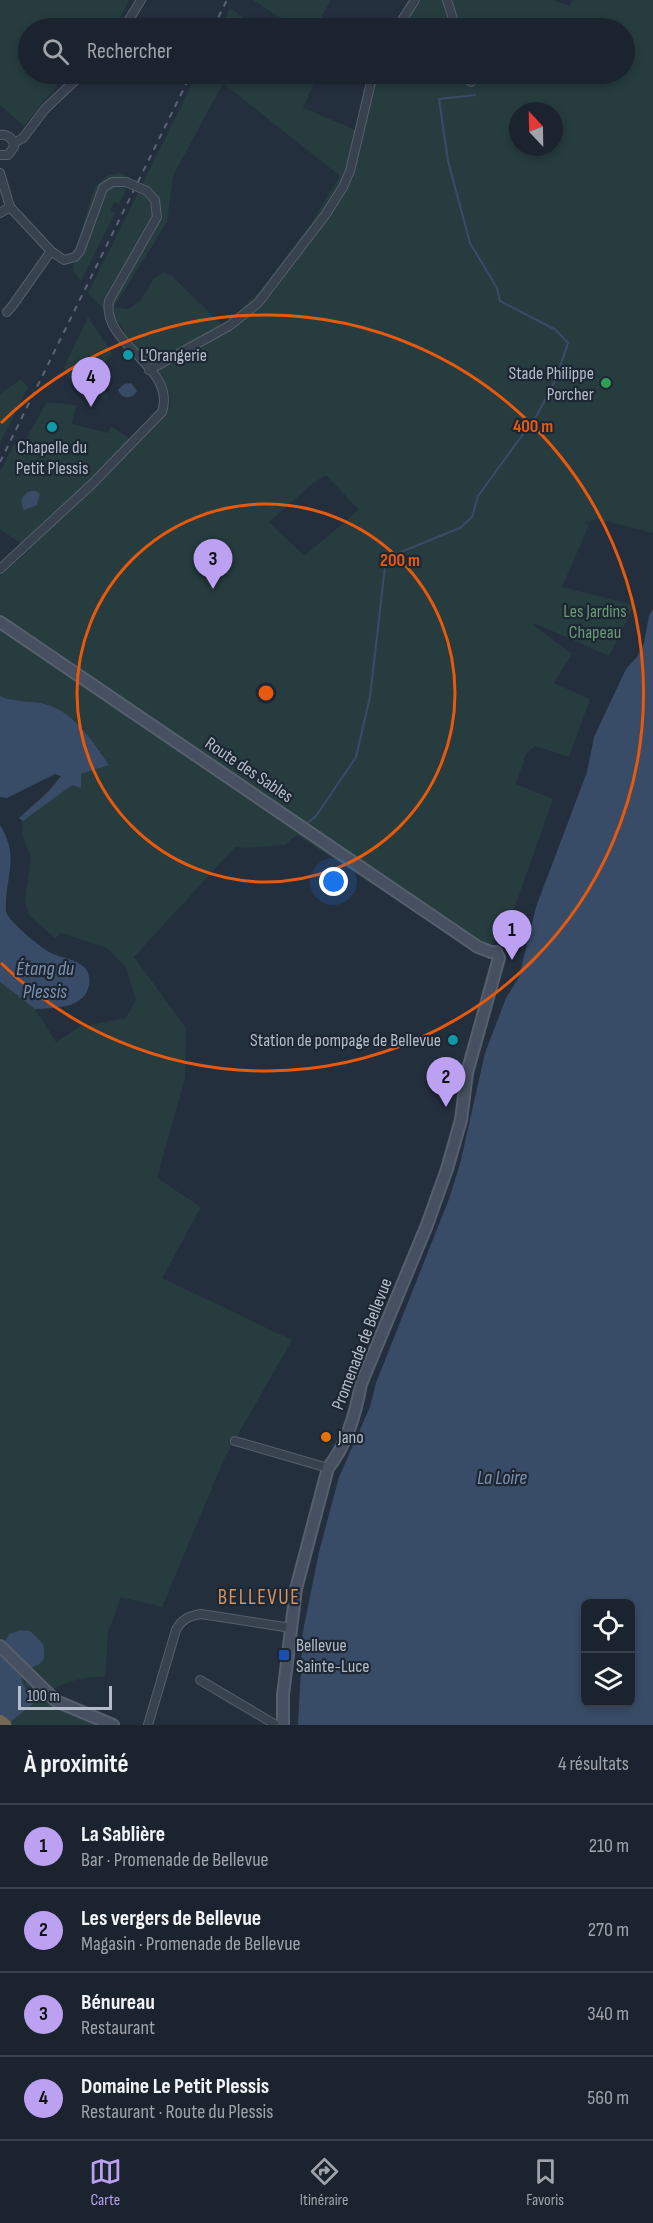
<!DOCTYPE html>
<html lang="fr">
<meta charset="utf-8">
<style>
:root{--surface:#1b232e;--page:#282f3a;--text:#f1f3f6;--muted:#a0a4aa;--line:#39404a;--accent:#bca0f2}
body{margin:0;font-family:"Sofia Sans Condensed",sans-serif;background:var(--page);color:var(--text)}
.controls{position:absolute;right:18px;bottom:18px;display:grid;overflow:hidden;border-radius:9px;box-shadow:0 3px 9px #0003}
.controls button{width:54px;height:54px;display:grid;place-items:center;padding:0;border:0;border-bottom:2px solid var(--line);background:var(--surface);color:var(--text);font:30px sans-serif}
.compass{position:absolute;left:509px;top:102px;width:54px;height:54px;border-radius:50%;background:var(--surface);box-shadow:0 3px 9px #0003;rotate:338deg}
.scale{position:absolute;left:18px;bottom:15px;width:94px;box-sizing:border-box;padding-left:6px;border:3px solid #b4bcc9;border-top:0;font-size:16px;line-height:21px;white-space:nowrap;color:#b4bcc9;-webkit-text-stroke:4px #1d2633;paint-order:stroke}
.you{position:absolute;left:334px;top:882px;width:21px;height:21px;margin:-15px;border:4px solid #fff;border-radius:50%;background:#1a73e8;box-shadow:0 0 0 9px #1a73e833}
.badge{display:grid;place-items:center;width:39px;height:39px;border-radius:50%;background:var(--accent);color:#111;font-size:20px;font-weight:700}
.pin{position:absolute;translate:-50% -50px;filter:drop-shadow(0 2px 3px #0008)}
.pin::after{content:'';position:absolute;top:32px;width:21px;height:18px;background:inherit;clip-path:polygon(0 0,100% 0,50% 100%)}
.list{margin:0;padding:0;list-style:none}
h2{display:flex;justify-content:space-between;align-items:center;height:78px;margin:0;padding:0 24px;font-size:26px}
h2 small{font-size:20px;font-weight:400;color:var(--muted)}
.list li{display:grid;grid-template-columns:39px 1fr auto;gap:18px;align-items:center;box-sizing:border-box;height:84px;padding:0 24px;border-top:2px solid var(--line)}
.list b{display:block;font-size:22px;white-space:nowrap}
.list p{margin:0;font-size:20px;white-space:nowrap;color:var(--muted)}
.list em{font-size:20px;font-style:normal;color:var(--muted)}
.icon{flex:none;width:33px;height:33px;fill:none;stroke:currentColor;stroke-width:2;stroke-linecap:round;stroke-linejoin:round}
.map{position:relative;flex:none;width:653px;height:1725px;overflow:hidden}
.search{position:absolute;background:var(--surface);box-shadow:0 3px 9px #0003;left:18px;right:18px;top:18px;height:66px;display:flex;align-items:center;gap:15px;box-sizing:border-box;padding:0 21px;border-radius:33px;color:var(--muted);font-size:22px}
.sheet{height:414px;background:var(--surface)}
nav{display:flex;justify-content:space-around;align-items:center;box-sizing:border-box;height:84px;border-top:2px solid var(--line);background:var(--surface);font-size:16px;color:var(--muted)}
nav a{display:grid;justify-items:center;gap:3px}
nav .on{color:var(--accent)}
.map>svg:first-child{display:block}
.green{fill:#263c3f;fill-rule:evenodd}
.water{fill:#394c67;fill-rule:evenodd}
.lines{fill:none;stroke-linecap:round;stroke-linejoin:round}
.stream{stroke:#394c67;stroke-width:2}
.street-casing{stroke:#565f6c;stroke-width:10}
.secondary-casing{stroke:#565f6c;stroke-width:14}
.highway-casing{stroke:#434c59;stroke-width:16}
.street{stroke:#38414e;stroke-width:8}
.secondary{stroke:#465061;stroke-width:10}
.highway{stroke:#746855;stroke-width:14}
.rail{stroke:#5a6575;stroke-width:2;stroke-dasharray:6 6;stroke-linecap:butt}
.street-bridge-casing{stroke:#565f6c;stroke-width:10;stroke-linecap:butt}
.street-bridge{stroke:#38414e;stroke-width:8}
.ring{fill:none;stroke:#e8590c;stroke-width:3}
.culture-dot{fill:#0f9aa8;stroke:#1d2633;stroke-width:2}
.leisure-dot{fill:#2e9e5b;stroke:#1d2633;stroke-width:2}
.food-dot{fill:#e8710a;stroke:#1d2633;stroke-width:2}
.transit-dot{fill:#1a4fb4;stroke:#1d2633;stroke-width:2}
.labels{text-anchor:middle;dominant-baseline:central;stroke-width:4.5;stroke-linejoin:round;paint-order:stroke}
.poi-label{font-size:18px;fill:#b4bcc9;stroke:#1d2633;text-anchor:start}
.park-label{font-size:18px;fill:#6b9a76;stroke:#1d2633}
.street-label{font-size:18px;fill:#b4bcc9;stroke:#1d2633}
.water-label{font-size:20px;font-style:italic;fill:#7c92b1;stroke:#1d2633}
.quarter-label{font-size:21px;letter-spacing:1.5px;fill:#d59563;stroke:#1d2633}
.centre{fill:#e8590c;stroke:#1d2633;stroke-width:3}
.ring-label{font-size:18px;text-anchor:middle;font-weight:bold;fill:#e8590c;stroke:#1d2633;stroke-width:4.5;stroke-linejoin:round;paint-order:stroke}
</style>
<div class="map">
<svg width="653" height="1725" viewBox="0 0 653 1725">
<rect width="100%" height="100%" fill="#242f3e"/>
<!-- green -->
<g class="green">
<polygon points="0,0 129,0 118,22 112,28 28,28 28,74 66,74 24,126 0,105"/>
<polygon points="253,0 331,0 321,17 338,28 296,28"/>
<path d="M421,0H553L569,6L573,0H653V533L598,519L583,523L589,525L562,587L634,605L609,656L534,623L533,625L572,654L554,683L590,699L569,757L535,746L526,754L516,784L553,799L507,929L490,946L473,950L297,835L284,845L247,848L235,847L134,957L186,1028L185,1078L157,1178L201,1207L162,1278L292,1340L225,1457L162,1607L121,1597L108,1633L105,1677C85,1676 57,1682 43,1698L51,1704L94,1723V1725H6L32,1705V1695L21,1683L23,1672L31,1667L9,1634L0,1651V982L35,1009L56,1042L79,1027L126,1018L136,1000L126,968L107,948L61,933L55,938L28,914L25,900L31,857L22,835L23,821L72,784L81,774L109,764C92,740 72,709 41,703C27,701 13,702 0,696V576L30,550L0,529V472L14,444L21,447L47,402L76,405L72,424L108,433L111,426L136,443L160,422L169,408L171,399L161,375L149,366L120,325L88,293L197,74H318L303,108L363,133L369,100L377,74H624V28H403ZM223,83L340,176L310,225L260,291L223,326L171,275L163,273L154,278L141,300L128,309L115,307L116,304L167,222L173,176ZM518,111H554V147H518ZM326,475L359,510L304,556L269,522L313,483Z"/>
<polygon points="230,8 258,28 220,28"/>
<polygon points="120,173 131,178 119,204 114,202 110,210 115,213 81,281 73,271 75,251 95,186 108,175"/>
<path d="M88,317L113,355L100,365L93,376L96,384L104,388L108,394L107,399C86,394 72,391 64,368Z"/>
<polygon points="21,379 28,387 0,443 0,394"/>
</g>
<!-- water -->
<g class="water">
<path d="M131,383L137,391L134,395C127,399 122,398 118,390L124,384Z"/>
<path d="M31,491H36L40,494L37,505L24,510C19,501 22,494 31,491Z"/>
<path d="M653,609V1725H298L303,1631L319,1552L339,1477L370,1407L376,1383L449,1199L460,1164L485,1053L506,998L519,977L536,907L587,772L594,737L626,669L637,657L644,643L649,616ZM586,1604H630V1702H586Z"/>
<path d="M0,696C13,702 27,701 41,703C72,709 92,740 109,765L81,774V788L72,785L23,821L19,818L48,792L61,776L55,774L7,798L0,797Z"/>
<path d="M0,825C18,854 8,870 6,901C6,906 5,909 7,914C11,923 42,949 51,953C62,958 76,959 85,968C89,972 90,980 89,985C85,1009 53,1008 35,1009L0,982Z"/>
<path d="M21,1630L30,1631L43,1644C48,1666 38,1663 23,1672C18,1685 29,1690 35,1700L32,1705L6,1725H0V1651L9,1634Z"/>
</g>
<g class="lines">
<!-- stream -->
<polyline class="stream" points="306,824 316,816 356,757 370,697 386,558 460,528 472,517 478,496 537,415 556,379 568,343 556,330 500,301 497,288 470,243 448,161 439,99 475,95"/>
<!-- street casing -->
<g class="street-casing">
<g id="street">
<polyline points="447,0 456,28"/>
<polyline points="124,28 141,0"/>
<polyline points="397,28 415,0"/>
<polyline points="469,74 471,82"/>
<path d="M0,135C8,134 14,139 14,147L8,155H0"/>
<polyline points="14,143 23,138 45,109 82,74"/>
<polyline points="0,173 10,207 51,251 64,260 75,257 80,251 103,188 112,182 126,182"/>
<polyline points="0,213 10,207"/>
<polyline points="7,312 13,305 51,251"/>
<polyline points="149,370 229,326 258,303 326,214 343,187 350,171 373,74"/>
<path d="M0,569L92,484L162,412C177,366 101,345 109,301L157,217L155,200L147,191"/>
<polyline points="235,1441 328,1468"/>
<polyline points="200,1680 276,1725"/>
<path d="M148,1725L176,1630C182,1619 189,1616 201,1614L291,1628"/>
</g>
</g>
<!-- secondary casing -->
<g class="secondary-casing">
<g id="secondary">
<polyline points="0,622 478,947 491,952"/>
<polyline points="0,1646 56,1701 113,1725"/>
<path d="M283,1725V1695L296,1589L328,1468C346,1446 356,1412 361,1384L427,1225L447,1169L461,1120L467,1073L499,958L496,952H491"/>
</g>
</g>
<!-- highway casing -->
<g class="highway-casing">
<polyline id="highway" points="0,1722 4,1725"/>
</g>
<!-- street -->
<use href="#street" class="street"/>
<!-- secondary -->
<use href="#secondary" class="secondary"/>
<!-- highway -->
<use href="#highway" class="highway"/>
<!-- rail -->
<g class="rail">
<polyline points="213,28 227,0"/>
<polyline points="0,462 191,74"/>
</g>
<!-- street-bridge casing -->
<g class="street-bridge-casing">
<polyline id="street-bridge" points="126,182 147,191"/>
</g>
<!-- street-bridge -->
<use href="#street-bridge" class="street-bridge"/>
</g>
<!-- distance rings -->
<g class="ring">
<circle cx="266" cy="693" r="189"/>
<path d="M1 423A378 378 0 1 1 1 963"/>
</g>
<!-- markers -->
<g class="culture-dot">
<circle cx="128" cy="355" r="6"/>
<circle cx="52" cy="427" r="6"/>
<circle cx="453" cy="1040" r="6"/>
</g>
<circle class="leisure-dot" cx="606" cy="383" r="6"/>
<circle class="food-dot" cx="326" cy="1437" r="6"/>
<rect class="transit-dot" x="278" y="1649" width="12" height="12" rx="3"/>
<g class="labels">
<!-- poi labels -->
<g class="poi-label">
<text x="140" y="355">L'Orangerie</text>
<text x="594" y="373" text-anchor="end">Stade Philippe<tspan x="594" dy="21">Porcher</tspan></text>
<text x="52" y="447" text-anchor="middle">Chapelle du<tspan x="52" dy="21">Petit Plessis</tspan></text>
<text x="441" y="1040" text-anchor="end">Station de pompage de Bellevue</text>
<text x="338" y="1437">Jano</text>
<text x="296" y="1645">Bellevue<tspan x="296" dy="21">Sainte-Luce</tspan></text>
</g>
<!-- park labels -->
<g class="park-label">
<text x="595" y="611">Les Jardins<tspan x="595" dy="21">Chapeau</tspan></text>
</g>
<!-- street labels -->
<g class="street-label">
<text transform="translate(249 770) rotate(34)">Route des Sables</text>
<text transform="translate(362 1344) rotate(-69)">Promenade de Bellevue</text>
</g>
<!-- water labels -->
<g class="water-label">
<text x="45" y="969">Étang du<tspan x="45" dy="23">Plessis</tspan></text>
<text x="502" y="1478">La Loire</text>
</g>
<!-- quarter labels -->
<g class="quarter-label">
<text x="259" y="1597">BELLEVUE</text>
</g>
</g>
<circle cx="266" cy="693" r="9" class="centre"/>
<g class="ring-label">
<text x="533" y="432">400 m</text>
<text x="400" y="566">200 m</text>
</g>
</svg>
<div class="controls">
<button><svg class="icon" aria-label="locate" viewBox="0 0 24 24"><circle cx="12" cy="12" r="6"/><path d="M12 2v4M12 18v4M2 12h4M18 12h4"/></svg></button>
<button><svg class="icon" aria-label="layers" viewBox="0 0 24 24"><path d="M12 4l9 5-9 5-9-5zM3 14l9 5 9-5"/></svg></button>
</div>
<svg class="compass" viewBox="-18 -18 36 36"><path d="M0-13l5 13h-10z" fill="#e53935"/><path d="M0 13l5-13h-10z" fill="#a0a4aa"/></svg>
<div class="scale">100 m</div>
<div class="you"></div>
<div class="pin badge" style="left:512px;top:960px">1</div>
<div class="pin badge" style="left:446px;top:1107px">2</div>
<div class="pin badge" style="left:213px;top:589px">3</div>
<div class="pin badge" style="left:91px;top:407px">4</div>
<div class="search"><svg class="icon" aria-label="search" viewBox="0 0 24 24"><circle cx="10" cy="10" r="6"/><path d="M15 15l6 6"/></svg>Rechercher</div>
</div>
<section class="sheet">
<h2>À proximité<small>4 résultats</small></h2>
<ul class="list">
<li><span class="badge">1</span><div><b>La Sablière</b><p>Bar · Promenade de Bellevue</p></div><em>210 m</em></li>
<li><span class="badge">2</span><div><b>Les vergers de Bellevue</b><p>Magasin · Promenade de Bellevue</p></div><em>270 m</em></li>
<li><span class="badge">3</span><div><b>Bénureau</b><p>Restaurant</p></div><em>340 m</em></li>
<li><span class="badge">4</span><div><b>Domaine Le Petit Plessis</b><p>Restaurant · Route du Plessis</p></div><em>560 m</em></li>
</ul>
</section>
<nav>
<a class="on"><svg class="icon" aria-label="map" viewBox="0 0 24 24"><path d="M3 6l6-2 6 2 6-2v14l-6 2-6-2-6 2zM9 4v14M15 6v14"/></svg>Carte</a>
<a><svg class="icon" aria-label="directions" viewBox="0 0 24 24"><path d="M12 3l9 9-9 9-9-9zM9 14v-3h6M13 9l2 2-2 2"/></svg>Itinéraire</a>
<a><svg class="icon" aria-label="saved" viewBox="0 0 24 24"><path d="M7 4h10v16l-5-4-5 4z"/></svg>Favoris</a>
</nav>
